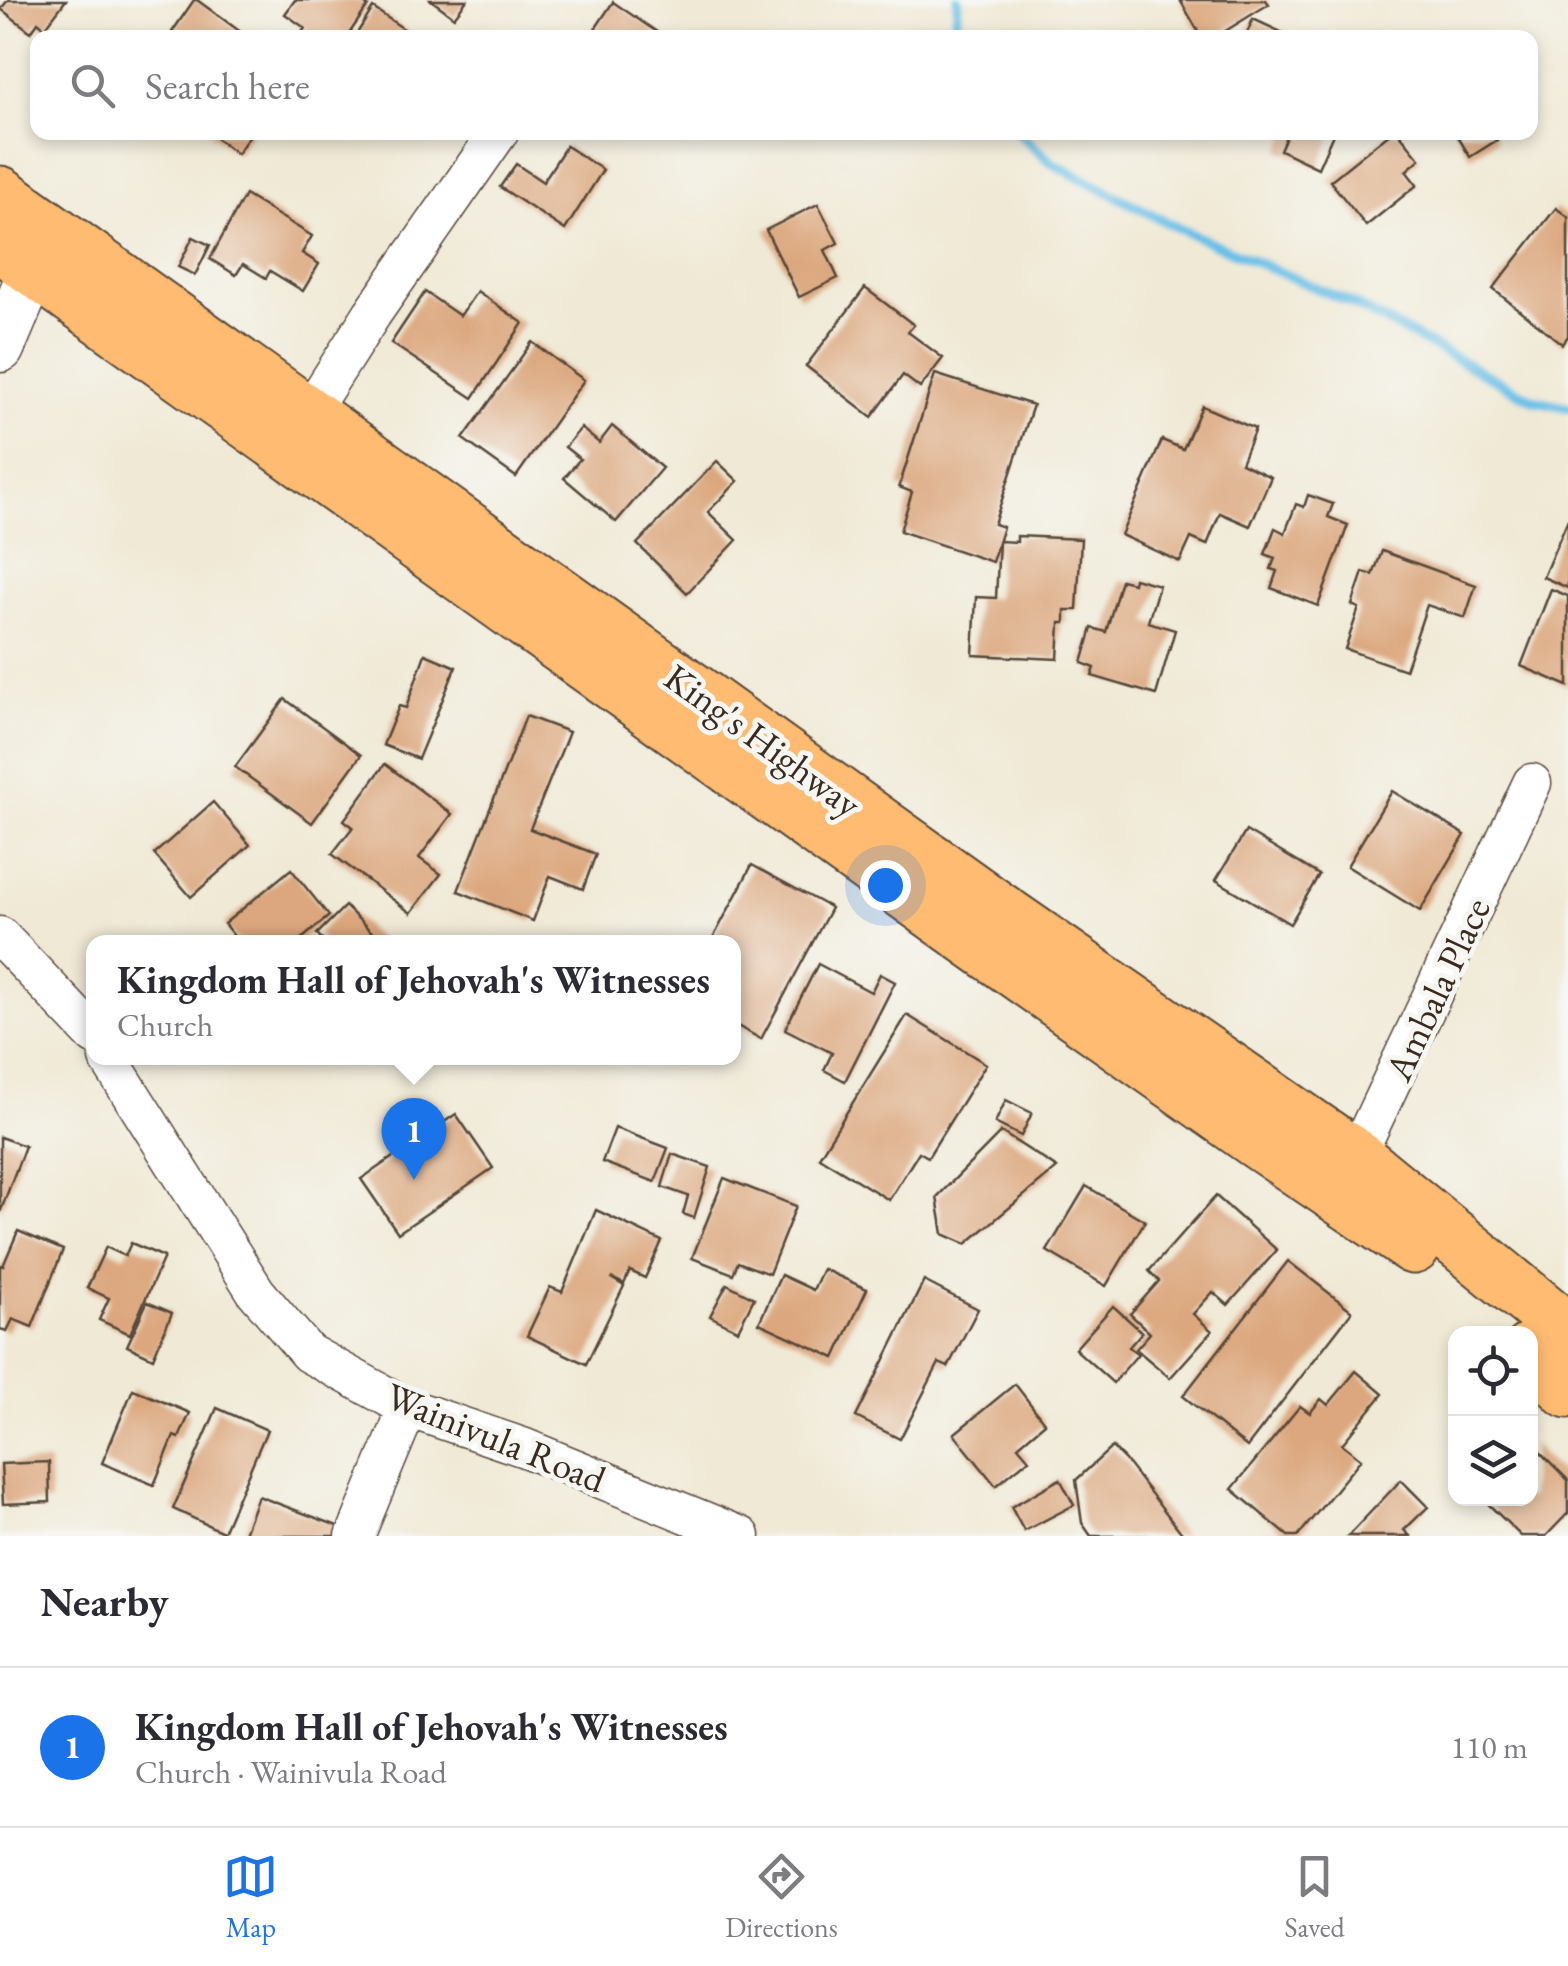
<!DOCTYPE html>
<meta charset="utf-8">
<style>
:root{--surface:#fff;--page:#f2f2f3;--text:#2b2b33;--muted:#7c7c81;--line:#e1e1e2;--accent:#1a73e8}
body{margin:0;font-family:"EB Garamond",serif;background:var(--page);color:var(--text)}
.controls{position:absolute;right:30px;bottom:30px;display:grid;overflow:hidden;border-radius:20px;box-shadow:0 5px 15px #0003}
.controls button{width:90px;height:90px;display:grid;place-items:center;padding:0;border:0;border-bottom:2px solid var(--line);background:var(--surface);color:var(--text);font:50px sans-serif}
.you{position:absolute;left:885px;top:885px;width:35px;height:35px;margin:-25px;border:8px solid #fff;border-radius:50%;background:#1a73e8;box-shadow:0 0 0 15px #1a73e833}
.badge{display:grid;place-items:center;width:65px;height:65px;border-radius:50%;background:var(--accent);color:#fff;font-size:32px;font-weight:700}
.pin{position:absolute;translate:-50% -82px;filter:drop-shadow(0 2px 5px #0008)}
.pin::after{content:'';position:absolute;top:52px;width:35px;height:30px;background:inherit;clip-path:polygon(0 0,100% 0,50% 100%)}
.popup{position:absolute;left:86px;top:935px;width:655px;height:130px;box-sizing:border-box;display:grid;place-content:center;border-radius:20px;background:var(--surface);filter:drop-shadow(0 2px 8px #0005);font-size:32px;white-space:nowrap;color:var(--muted)}
.popup b{font-size:38px;color:var(--text)}
.popup::after{content:'';position:absolute;left:50%;top:100%;margin-left:-20px;border:20px solid transparent;border-top-color:var(--surface)}
.list{margin:0;padding:0;list-style:none}
h2{display:flex;justify-content:space-between;align-items:center;height:130px;margin:0;padding:0 40px;font-size:42px}
h2 small{font-size:32px;font-weight:400;color:var(--muted)}
.list li{display:grid;grid-template-columns:65px 1fr auto;gap:30px;align-items:center;box-sizing:border-box;height:160px;padding:0 40px;border-top:2px solid var(--line)}
.list b{display:block;font-size:38px;white-space:nowrap}
.list p{margin:0;font-size:32px;white-space:nowrap;color:var(--muted)}
.list em{font-size:32px;font-style:normal;color:var(--muted)}
.icon{flex:none;width:55px;height:55px;fill:none;stroke:currentColor;stroke-width:2;stroke-linecap:round;stroke-linejoin:round}
.map{position:relative;flex:none;width:1568px;height:1536px;overflow:hidden}
.search{position:absolute;background:var(--surface);box-shadow:0 5px 15px #0003;left:30px;right:30px;top:30px;height:110px;display:flex;align-items:center;gap:25px;box-sizing:border-box;padding:0 35px;border-radius:20px;color:var(--muted);font-size:38px}
.sheet{height:290px;background:var(--surface)}
nav{display:flex;justify-content:space-around;align-items:center;box-sizing:border-box;height:140px;border-top:2px solid var(--line);background:var(--surface);font-size:28px;color:var(--muted)}
nav a{display:grid;justify-items:center;gap:5px}
nav .on{color:var(--accent)}
.map>svg:first-child{display:block}
.lines{fill:none;stroke-linecap:round;stroke-linejoin:round}
.stream{stroke:#6bc0e7;stroke-width:10}
.building{fill:#dca77e}
.minor-casing{stroke:#564739;stroke-width:41}
.tertiary-casing{stroke:#564739;stroke-width:51}
.trunk-casing{stroke:#564739;stroke-width:59}
.minor{stroke:#fff;stroke-width:38}
.tertiary{stroke:#fff;stroke-width:48}
.trunk{stroke:#febb71;stroke-width:55}
.labels{text-anchor:middle;dominant-baseline:central;stroke-width:10;stroke-linejoin:round;paint-order:stroke}
.street-label{font-size:38px;fill:#3b2a1e;stroke:#f6f6f2}
</style>
<div class="map">
<svg width="1568" height="1536" viewBox="0 0 1568 1536">
<rect width="100%" height="100%" fill="#f6f6f2"/>
<filter id="ink" filterUnits="userSpaceOnUse"><feTurbulence type="fractalNoise" baseFrequency=".01" numOctaves="2"/><feDisplacementMap in="SourceGraphic" scale="20" xChannelSelector="R" yChannelSelector="G"/><feConvolveMatrix kernelMatrix="1 2 1 2 8 2 1 2 1" color-interpolation-filters="sRGB"/></filter>
<filter id="wash" filterUnits="userSpaceOnUse"><feTurbulence type="fractalNoise" baseFrequency=".0048" numOctaves="4" result="noise"/><feDisplacementMap in="SourceGraphic" scale="40" xChannelSelector="R" yChannelSelector="G"/><feGaussianBlur stdDeviation="2.25" result="paint"/><feColorMatrix in="noise" values="0 0 0 0 0 0 0 0 0 0 0 0 0 0 0 0 0 1.4 0 .05"/><feComposite in="paint" operator="in"/></filter>
<g filter="url(#wash)">
<rect width="100%" height="100%" fill="#f0e9d5"/>
<g class="lines">
<!-- stream -->
<g class="stream">
<polyline points="955,38 958,0"/>
<polyline points="1018,132 1052,163 1180,229 1353,304 1534,400 1568,407"/>
</g>
</g>
<g id="blocks">
<!-- building -->
<g class="building">
<polygon points="8,0 66,0 45,28 38,22 31,32 1,9"/>
<polygon points="194,0 197,0 249,38 180,38 172,32"/>
<polygon points="295,0 359,0 368,6 346,38 298,38 305,28 285,14"/>
<polygon points="431,0 467,0 454,17"/>
<polygon points="1180,0 1266,0 1269,4 1214,38 1202,38"/>
<polygon points="613,2 657,32 653,38 589,38"/>
<polygon points="373,8 417,38 354,38"/>
<polygon points="1253,19 1294,38 1245,38"/>
<polygon points="208,132 252,132 237,154"/>
<polygon points="1288,132 1334,132 1318,168 1280,150"/>
<polygon points="1391,132 1398,132 1420,159 1406,171 1417,185 1366,226 1330,181"/>
<polygon points="1455,132 1492,132 1497,140 1470,157"/>
<polygon points="566,146 603,170 565,230 500,187 516,164 543,182"/>
<polygon points="245,195 312,236 302,253 319,264 303,291 270,271 266,278 243,264 236,275 210,259"/>
<polygon points="818,204 838,243 825,250 838,278 799,297 766,230"/>
<polygon points="1556,208 1568,217 1568,336 1562,344 1493,289"/>
<polygon points="193,237 210,245 195,275 178,267"/>
<polygon points="865,288 914,325 908,332 943,358 920,388 903,375 872,417 806,366"/>
<polygon points="477,291 523,323 473,398 391,343 425,292 460,316"/>
<polygon points="532,342 584,380 516,477 463,439"/>
<polygon points="935,374 1033,405 994,524 1003,527 992,562 900,531 912,492 899,487"/>
<polygon points="1202,406 1255,429 1241,463 1271,477 1250,526 1220,513 1207,545 1191,538 1180,562 1121,535 1162,440 1183,449"/>
<polygon points="612,426 662,468 616,522 564,478 580,459 565,447 581,428 599,443"/>
<polygon points="717,461 738,481 708,512 737,540 687,593 637,544"/>
<polygon points="1308,495 1333,504 1328,517 1348,525 1318,606 1271,588 1277,571 1271,569 1275,558 1265,554 1275,528 1285,533 1296,504 1304,507"/>
<polygon points="1568,519 1568,588 1543,577"/>
<polygon points="1017,536 1081,539 1077,610 1065,610 1065,623 1060,623 1058,659 973,655 976,597 996,598 999,541 1017,542"/>
<polygon points="1382,551 1476,585 1465,618 1427,605 1405,670 1345,649 1359,608 1352,605 1363,572 1373,575"/>
<polygon points="1134,578 1159,585 1148,622 1175,630 1156,695 1092,676 1095,668 1082,663 1092,628 1106,632 1121,580 1133,583"/>
<polygon points="1551,589 1568,596 1568,686 1521,666"/>
<polygon points="425,654 456,667 418,759 383,745 399,706 406,708"/>
<polygon points="285,699 361,755 312,823 235,767"/>
<polygon points="526,716 569,732 530,829 596,854 583,889 550,876 533,921 458,891"/>
<polygon points="385,764 452,814 419,858 441,874 411,913 332,854 353,827 344,820"/>
<polygon points="1392,791 1465,835 1420,911 1347,866"/>
<polygon points="213,802 250,845 191,897 154,854"/>
<polygon points="1246,831 1319,875 1290,924 1216,880"/>
<polygon points="752,865 831,908 761,1039 734,1024 734,942 711,942"/>
<polygon points="291,869 329,916 298,942 239,942 224,924"/>
<polygon points="345,906 380,940 377,942 325,942 317,934"/>
<polygon points="818,964 871,992 880,974 895,982 845,1081 824,1070 832,1053 785,1029"/>
<polygon points="907,1015 986,1064 928,1157 919,1152 889,1200 819,1157"/>
<polygon points="1006,1100 1032,1113 1021,1136 995,1123"/>
<polygon points="456,1114 493,1168 398,1233 361,1179"/>
<polygon points="615,1128 668,1148 655,1182 602,1162"/>
<polygon points="1001,1132 1057,1168 966,1244 943,1234 937,1197"/>
<polygon points="0,1137 25,1146 0,1213"/>
<polygon points="672,1154 710,1167 694,1218 683,1214 688,1196 662,1187"/>
<polygon points="724,1178 796,1206 769,1274 738,1262 733,1274 692,1258"/>
<polygon points="1086,1186 1145,1221 1106,1286 1047,1251"/>
<polygon points="1216,1196 1277,1250 1228,1305 1213,1292 1193,1314 1212,1331 1170,1378 1136,1349 1150,1333 1130,1314 1159,1281 1149,1271"/>
<polygon points="596,1210 662,1241 645,1278 630,1271 624,1284 611,1278 624,1286 586,1364 527,1336 550,1287 562,1292"/>
<polygon points="18,1231 63,1250 32,1327 13,1319 7,1331 0,1329 0,1265 3,1266"/>
<polygon points="131,1243 164,1257 130,1334 99,1320 109,1298 87,1288 106,1247 125,1256"/>
<polygon points="1288,1261 1352,1311 1247,1447 1183,1396"/>
<polygon points="823,1269 867,1289 835,1358 759,1323 781,1275 813,1290"/>
<polygon points="924,1281 978,1309 948,1367 939,1363 900,1439 856,1417"/>
<polygon points="727,1284 754,1298 738,1330 710,1316"/>
<polygon points="147,1302 172,1313 153,1358 127,1346"/>
<polygon points="1113,1306 1142,1332 1129,1347 1138,1354 1113,1383 1075,1349"/>
<polygon points="1356,1371 1383,1394 1342,1444 1361,1459 1298,1536 1288,1536 1232,1489 1300,1406 1310,1413 1321,1399 1328,1405"/>
<polygon points="1015,1384 1045,1423 1018,1446 1029,1459 996,1486 954,1434"/>
<polygon points="133,1389 190,1413 179,1438 174,1436 154,1485 102,1463"/>
<polygon points="217,1408 267,1430 223,1532 173,1509"/>
<polygon points="1533,1445 1568,1480 1568,1513 1546,1536 1521,1536 1482,1498 1530,1498"/>
<polygon points="1112,1447 1125,1460 1184,1536 1091,1536 1082,1523 1076,1480"/>
<polygon points="49,1462 50,1502 3,1504 1,1464"/>
<polygon points="1060,1479 1074,1505 1024,1531 1011,1507"/>
<polygon points="1401,1480 1428,1507 1404,1530 1410,1536 1348,1536"/>
<polygon points="258,1496 343,1528 340,1536 243,1536"/>
</g>
</g>
</g>
<g filter="url(#ink)">
<use href="#blocks" fill-opacity="0" stroke="#564739" stroke-width="2.5"/>
<g class="lines">
<!-- minor casing -->
<g class="minor-casing">
<g id="minor">
<polyline points="296,433 372,314 499,132"/>
<polyline points="0,936 94,1035"/>
<polyline points="108,1058 256,1292 308,1353 408,1408 525,1448 741,1536"/>
<polyline points="1346,1178 1532,783"/>
<polyline points="355,1536 408,1408"/>
</g>
</g>
<!-- tertiary casing -->
<g class="tertiary-casing">
<polyline id="tertiary" points="0,348 34,268"/>
</g>
<!-- trunk casing -->
<g class="trunk-casing">
<g id="trunk">
<polyline points="0,194 996,908 1358,1159 1568,1331"/>
<polyline points="0,244 974,941 1256,1140 1413,1246"/>
<polyline points="1530,1351 1568,1390"/>
</g>
</g>
<!-- minor -->
<use href="#minor" class="minor"/>
<!-- tertiary -->
<use href="#tertiary" class="tertiary"/>
<!-- trunk -->
<use href="#trunk" class="trunk"/>
</g>
</g>
<g class="labels">
<!-- street labels -->
<g class="street-label">
<text transform="translate(763 740) rotate(36)">King's Highway</text>
<text transform="translate(1437 989) rotate(-65)">Ambala Place</text>
<text transform="translate(496 1437) rotate(22)">Wainivula Road</text>
</g>
</g>
</svg>
<div class="controls">
<button><svg class="icon" aria-label="locate" viewBox="0 0 24 24"><circle cx="12" cy="12" r="6"/><path d="M12 2v4M12 18v4M2 12h4M18 12h4"/></svg></button>
<button><svg class="icon" aria-label="layers" viewBox="0 0 24 24"><path d="M12 4l9 5-9 5-9-5zM3 14l9 5 9-5"/></svg></button>
</div>
<div class="you"></div>
<div class="pin badge" style="left:414px;top:1180px">1</div>
<div class="popup"><b>Kingdom Hall of Jehovah's Witnesses</b>Church</div>
<div class="search"><svg class="icon" aria-label="search" viewBox="0 0 24 24"><circle cx="10" cy="10" r="6"/><path d="M15 15l6 6"/></svg>Search here</div>
</div>
<section class="sheet">
<h2>Nearby<small></small></h2>
<ul class="list">
<li><span class="badge">1</span><div><b>Kingdom Hall of Jehovah's Witnesses</b><p>Church · Wainivula Road</p></div><em>110 m</em></li>
</ul>
</section>
<nav>
<a class="on"><svg class="icon" aria-label="map" viewBox="0 0 24 24"><path d="M3 6l6-2 6 2 6-2v14l-6 2-6-2-6 2zM9 4v14M15 6v14"/></svg>Map</a>
<a><svg class="icon" aria-label="directions" viewBox="0 0 24 24"><path d="M12 3l9 9-9 9-9-9zM9 14v-3h6M13 9l2 2-2 2"/></svg>Directions</a>
<a><svg class="icon" aria-label="saved" viewBox="0 0 24 24"><path d="M7 4h10v16l-5-4-5 4z"/></svg>Saved</a>
</nav>
